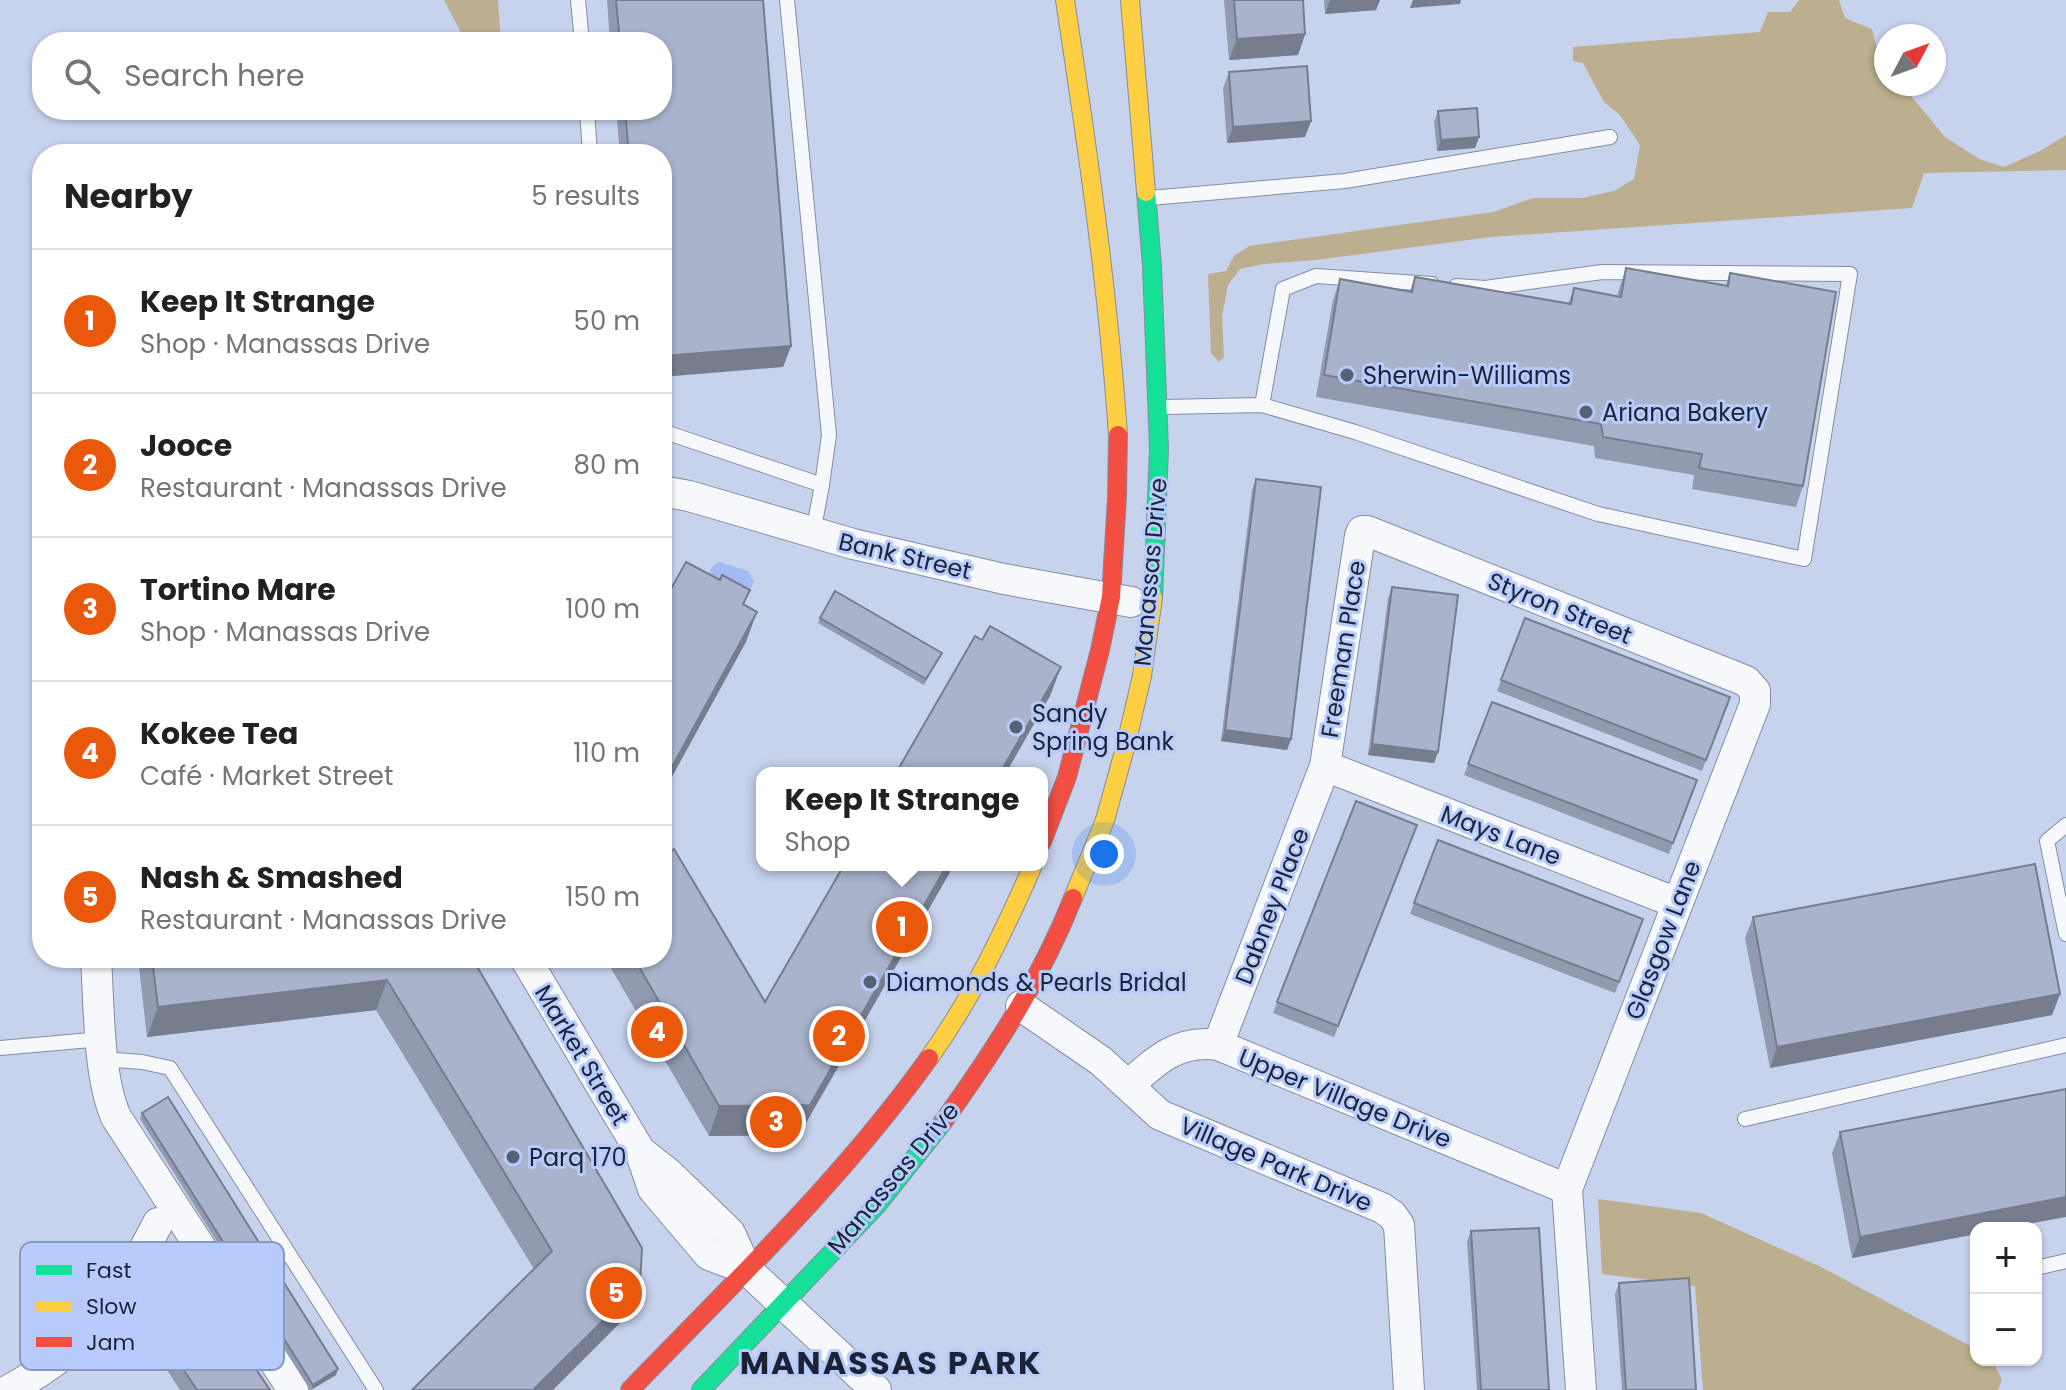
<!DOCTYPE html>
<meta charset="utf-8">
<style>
:root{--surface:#fff;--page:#f6f6f6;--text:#202124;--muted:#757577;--line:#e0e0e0;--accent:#ea580c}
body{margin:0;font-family:Poppins,sans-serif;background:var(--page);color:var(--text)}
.controls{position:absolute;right:24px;bottom:24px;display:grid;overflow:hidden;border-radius:16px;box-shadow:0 2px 6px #0004}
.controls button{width:72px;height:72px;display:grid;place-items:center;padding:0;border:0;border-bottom:2px solid var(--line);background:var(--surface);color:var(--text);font:40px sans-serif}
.compass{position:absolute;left:1874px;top:24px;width:72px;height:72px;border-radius:50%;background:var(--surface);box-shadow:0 2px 6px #0004;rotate:49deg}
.you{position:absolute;left:1104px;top:854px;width:28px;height:28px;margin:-20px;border:6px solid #fff;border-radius:50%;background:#1a73e8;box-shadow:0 0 0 12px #1a73e833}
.badge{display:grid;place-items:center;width:52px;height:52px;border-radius:50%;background:var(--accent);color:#fff;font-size:26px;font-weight:700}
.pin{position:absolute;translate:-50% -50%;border:4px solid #fff;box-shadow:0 2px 8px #0006}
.popup{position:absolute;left:756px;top:767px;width:292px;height:104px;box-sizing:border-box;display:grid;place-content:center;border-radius:16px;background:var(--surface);filter:drop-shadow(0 2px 6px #0005);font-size:26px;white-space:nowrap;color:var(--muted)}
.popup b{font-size:30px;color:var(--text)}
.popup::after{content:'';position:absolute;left:50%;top:100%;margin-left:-16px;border:16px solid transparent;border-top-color:var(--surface)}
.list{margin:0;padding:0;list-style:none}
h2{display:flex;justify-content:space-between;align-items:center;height:104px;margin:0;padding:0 32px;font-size:34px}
h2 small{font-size:26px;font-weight:400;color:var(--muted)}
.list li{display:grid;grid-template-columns:52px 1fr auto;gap:24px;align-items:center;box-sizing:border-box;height:144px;padding:0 32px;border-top:2px solid var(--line)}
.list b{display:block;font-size:30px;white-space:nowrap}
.list p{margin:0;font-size:26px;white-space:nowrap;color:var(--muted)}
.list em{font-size:26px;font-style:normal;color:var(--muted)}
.icon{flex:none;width:44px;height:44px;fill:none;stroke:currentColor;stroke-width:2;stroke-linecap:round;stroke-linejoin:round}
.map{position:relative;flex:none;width:2066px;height:1390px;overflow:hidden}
.search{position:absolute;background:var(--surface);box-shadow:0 2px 6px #0004;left:32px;top:32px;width:640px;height:88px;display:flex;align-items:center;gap:20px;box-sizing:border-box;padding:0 28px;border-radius:32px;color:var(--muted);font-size:30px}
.panel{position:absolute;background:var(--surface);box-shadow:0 2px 6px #0004;left:32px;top:144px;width:640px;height:824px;border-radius:32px}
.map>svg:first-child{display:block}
.forest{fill:#bbaf8f}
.water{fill:#a4baf3}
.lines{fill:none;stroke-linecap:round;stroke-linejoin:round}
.lane-casing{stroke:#858da1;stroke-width:16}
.street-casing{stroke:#858da1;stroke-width:32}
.fast-casing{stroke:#858da1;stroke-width:20}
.slow-casing{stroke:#858da1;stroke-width:20}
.jam-casing{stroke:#858da1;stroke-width:20}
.lane{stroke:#f7f8fc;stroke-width:14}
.street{stroke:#f7f8fc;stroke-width:30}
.fast{stroke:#16e098;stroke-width:18}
.slow{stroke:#ffcf43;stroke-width:18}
.jam{stroke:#f24e42;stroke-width:18}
.wall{fill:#919aaf}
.shaded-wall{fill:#767d8e}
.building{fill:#a9b3cb;stroke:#767d8e;stroke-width:2}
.poi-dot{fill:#586075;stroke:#b7cbfd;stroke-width:3}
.labels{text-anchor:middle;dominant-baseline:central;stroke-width:6;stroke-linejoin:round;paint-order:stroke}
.poi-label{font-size:24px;fill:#1c2335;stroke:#b7cbfd;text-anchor:start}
.street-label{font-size:24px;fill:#1c2335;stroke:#b7cbfd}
.district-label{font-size:32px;font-weight:bold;letter-spacing:2px;fill:#1c2335;stroke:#b7cbfd}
.key{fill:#b7cbfd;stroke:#8899c1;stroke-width:2}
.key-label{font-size:22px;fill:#1c2335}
</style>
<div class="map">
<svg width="2066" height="1390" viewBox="0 0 2066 1390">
<rect width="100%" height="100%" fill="#c7d2ed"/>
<!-- forest -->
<g class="forest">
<polygon points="444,0 498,0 501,42 466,42"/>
<polygon points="1799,0 1839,0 1845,18 1872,29 1882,68 1886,71 1886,84 1901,84 1945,137 1979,159 2004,167 2040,151 2066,135 2066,170 1924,173 1912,208 1491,237 1316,260 1264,264 1240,269 1228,285 1222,316 1224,357 1219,362 1211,353 1208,274 1226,271 1234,256 1249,246 1493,212 1533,198 1582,198 1614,191 1634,179 1640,145 1620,115 1604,102 1583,63 1573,61 1573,47 1760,32 1768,12 1790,12"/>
<polygon points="1598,1199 1701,1213 1819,1266 1976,1349 1976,1360 1992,1360 2002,1379 1998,1390 1703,1390 1695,1286 1602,1274"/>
</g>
<!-- water -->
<polygon class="water" points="720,562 748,571 754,582 748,593 711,578 710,570 715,564"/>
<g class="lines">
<!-- lane casing -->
<g class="lane-casing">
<g id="lane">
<polyline points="578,0 582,42"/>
<polyline points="787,0 829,435 822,485"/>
<polyline points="587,110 590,154"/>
<polyline points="1150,198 1345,181 1610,137"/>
<polyline points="1262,405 1283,289 1316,276 1432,284"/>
<polyline points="1162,407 1262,405 1355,432 1598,514 1804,559 1850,274 1602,272 1485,288 1456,286"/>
<polyline points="662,431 822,485 813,533"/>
<polyline points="2066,825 2047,841 2066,934"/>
<polyline points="0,1048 102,1039"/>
<polyline points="103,1059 142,1062 170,1068 376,1390"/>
<polyline points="1745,1119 2066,1045"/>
<polyline points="2036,1268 2066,1261"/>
</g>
</g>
<!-- street casing -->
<g class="street-casing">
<g id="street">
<polyline points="662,491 689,496 853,544 1004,579 1131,602"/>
<polyline points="1325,766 1677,903"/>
<path d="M96,958C99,1003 98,1077 116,1117L293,1390"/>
<polyline points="525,958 640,1151 653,1189 709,1255 746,1269 876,1390"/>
<polyline points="1021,1006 1101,1061 1160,1115 1382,1208 1392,1215 1399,1225 1409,1390"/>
<polyline points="1218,1045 1325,766 1360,536 1362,531 1367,531 1746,681 1755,691 1755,704 1567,1189 1581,1390"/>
<path d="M1129,1085C1156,1060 1179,1039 1218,1045L1567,1189"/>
<polyline points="640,1151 668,1173 730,1233 746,1269"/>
<path d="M9,1390C31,1378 51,1365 70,1349C107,1317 136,1266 158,1223"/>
</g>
</g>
<!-- fast casing -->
<g class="fast-casing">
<g id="fast">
<polyline points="1146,192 1152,266 1159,449 1153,598"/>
<polyline points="701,1390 877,1205 943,1122"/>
</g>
</g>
<!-- slow casing -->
<g class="slow-casing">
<g id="slow">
<path d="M1065,0C1087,145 1108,289 1118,435"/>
<polyline points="1130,0 1146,192"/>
<polyline points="1073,898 1105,820 1125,748 1142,676 1153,598"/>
<path d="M929,1058C972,998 1004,932 1033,865"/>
</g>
</g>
<!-- jam casing -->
<g class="jam-casing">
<g id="jam">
<polyline points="1042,842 1067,777 1100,650 1111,597 1117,497 1118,435"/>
<path d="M943,1122C994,1051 1041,979 1073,898"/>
<path d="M630,1390C733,1283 843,1179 929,1058"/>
</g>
</g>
<!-- lane -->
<use href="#lane" class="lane"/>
<!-- street -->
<use href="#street" class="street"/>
<!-- fast -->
<use href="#fast" class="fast"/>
<!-- slow -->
<use href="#slow" class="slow"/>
<!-- jam -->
<use href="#jam" class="jam"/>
</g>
<!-- wall -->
<g class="wall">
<polygon points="607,0 763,0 791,346 783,367 662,154 620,154 616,110 662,110 662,42 610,42"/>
<polygon points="1224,0 1303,0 1305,34 1298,55 1229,60"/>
<polygon points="1324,0 1380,0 1376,10 1325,14"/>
<polygon points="1229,72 1311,121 1305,137 1227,143 1223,88"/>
<polygon points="1438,111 1479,137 1475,148 1437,151 1434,122"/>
<polygon points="1626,268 1726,285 1730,273 1803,486 1796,507 1692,489 1694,475 1595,458 1594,446 1316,397 1333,300 1340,279 1410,291 1415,277 1568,304 1574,288 1617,296"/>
<polygon points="1256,479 1291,739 1287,750 1221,741 1252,490"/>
<polygon points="1392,587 1438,752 1434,763 1368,755 1388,598"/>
<polygon points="820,618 942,653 924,685 818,623"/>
<polygon points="1525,618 1730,697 1702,771 1497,691"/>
<polygon points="1492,702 1697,780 1669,854 1464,775"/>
<polygon points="1356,801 1417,825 1334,1037 1273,1013"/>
<polygon points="1438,840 1643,919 1615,993 1410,914"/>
<polygon points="844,865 954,865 799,1135 709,1136 605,958 662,958 765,1002"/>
<polygon points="1753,917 2060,994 2052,1015 1770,1068 1745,938"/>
<polygon points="138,958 472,958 640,1284 629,1314 534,1269 376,1010 147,1037"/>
<polygon points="142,1113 336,1375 310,1390 140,1119"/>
<polygon points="1840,1132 1976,1228 1976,1234 1852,1258 1832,1153"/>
<polygon points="1471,1231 1549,1390 1477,1390 1467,1242"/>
<polygon points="1619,1283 1696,1390 1622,1390 1615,1294"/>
<polygon points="161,1336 270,1390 180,1390 155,1352"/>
</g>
<!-- shaded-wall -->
<g class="shaded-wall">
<polygon points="1330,0 1380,0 1376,10 1325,14"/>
<polygon points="1413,0 1461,0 1460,4 1410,8"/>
<polygon points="1305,34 1298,55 1229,60 1237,39"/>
<polygon points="1311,121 1305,137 1227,143 1233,127"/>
<polygon points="1479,137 1475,148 1437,151 1441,140"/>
<polygon points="791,346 783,367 662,377 662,356"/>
<polygon points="757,612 746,642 662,795 662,785"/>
<polygon points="1061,667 1050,696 1006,773 1000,773"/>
<polygon points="1225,730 1291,739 1287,750 1221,741"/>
<polygon points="1372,744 1438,752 1434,763 1368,755"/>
<polygon points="947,865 954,865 799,1135 709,1136 719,1106"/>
<polygon points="387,980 376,1010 147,1037 158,1007"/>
<polygon points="2060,994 2052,1015 1770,1068 1777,1047"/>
<polygon points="2066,1197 2066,1217 2007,1228 1976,1228 1976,1234 1852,1258 1860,1237"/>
<polygon points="640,1284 629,1314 553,1390 533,1390"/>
<polygon points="338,1369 336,1375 311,1390 313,1385"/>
</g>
<!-- building -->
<g class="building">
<polygon points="616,0 763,0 791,346 662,356 662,154 629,154 625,110 662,110 662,42 620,42"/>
<polygon points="1234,0 1303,0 1305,34 1237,39"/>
<polygon points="1307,66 1311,121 1233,127 1229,72"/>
<polygon points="1477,108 1479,137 1441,140 1438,111"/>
<polygon points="1626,268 1728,286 1730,273 1836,292 1803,486 1699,468 1702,454 1603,437 1601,424 1324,375 1340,279 1412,292 1415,277 1571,304 1574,288 1621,297"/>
<polygon points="1256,479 1321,487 1291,739 1225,730"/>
<polygon points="686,562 720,580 722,575 750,590 743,604 757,612 662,785 662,605"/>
<polygon points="1392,587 1458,595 1438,752 1372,744"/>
<polygon points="835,591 942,653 926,679 820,618"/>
<polygon points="1525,618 1730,697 1706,760 1501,680"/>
<polygon points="990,626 1061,667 1000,773 896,773 975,636 982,640"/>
<polygon points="1492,702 1697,780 1673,843 1468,764"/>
<polygon points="1356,801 1417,825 1338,1026 1277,1002"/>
<polygon points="662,839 670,852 674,849 765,1002 844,865 947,865 810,1105 719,1106 634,958 662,958"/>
<polygon points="1438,840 1643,919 1619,982 1414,903"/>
<polygon points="2035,864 2060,994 1777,1047 1753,917"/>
<polygon points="152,958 472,958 642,1248 640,1284 533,1390 412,1390 552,1251 387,980 158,1007"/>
<polygon points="2066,1089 2066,1197 1860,1237 1840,1132"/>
<polygon points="168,1097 338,1369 313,1385 142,1113"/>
<polygon points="1539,1228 1549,1390 1481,1390 1471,1231"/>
<polygon points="1689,1278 1696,1390 1626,1390 1619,1283"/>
<polygon points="211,1302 270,1390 197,1390 161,1336"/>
</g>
<!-- markers -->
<g class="poi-dot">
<circle cx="1347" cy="375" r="8"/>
<circle cx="1586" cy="412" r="8"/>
<circle cx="1016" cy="727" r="8"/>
<circle cx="870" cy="982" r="8"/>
<circle cx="513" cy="1157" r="8"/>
</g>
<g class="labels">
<!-- poi labels -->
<g class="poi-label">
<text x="1363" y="375">Sherwin-Williams</text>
<text x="1602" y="412">Ariana Bakery</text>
<text x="1032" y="713">Sandy<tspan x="1032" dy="28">Spring Bank</tspan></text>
<text x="886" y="982">Diamonds &amp; Pearls Bridal</text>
<text x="529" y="1157">Parq 170</text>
</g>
<!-- street labels -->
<g class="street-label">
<text transform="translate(905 556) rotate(13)">Bank Street</text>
<text transform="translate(1150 572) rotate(-85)">Manassas Drive</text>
<text transform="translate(1560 608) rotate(22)">Styron Street</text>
<text transform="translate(1343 649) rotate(-81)">Freeman Place</text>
<text transform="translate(1501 835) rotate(21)">Mays Lane</text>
<text transform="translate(1272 906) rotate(-69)">Dabney Place</text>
<text transform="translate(1663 940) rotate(-69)">Glasgow Lane</text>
<text transform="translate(582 1055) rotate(59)">Market Street</text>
<text transform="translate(1345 1098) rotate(22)">Upper Village Drive</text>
<text transform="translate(1276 1164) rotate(23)">Village Park Drive</text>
<text transform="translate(893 1178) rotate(-50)">Manassas Drive</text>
</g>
<!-- district labels -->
<g class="district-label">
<text x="891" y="1362">MANASSAS PARK</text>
</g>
</g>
<!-- legend -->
<rect x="20" y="1242" width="264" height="128" rx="12" class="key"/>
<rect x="36" y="1265" width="36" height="10" fill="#16e098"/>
<rect x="36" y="1301" width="36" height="10" fill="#ffcf43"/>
<rect x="36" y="1337" width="36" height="10" fill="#f24e42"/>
<g class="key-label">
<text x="86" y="1278">Fast</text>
<text x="86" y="1314">Slow</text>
<text x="86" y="1350">Jam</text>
</g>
</svg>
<div class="controls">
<button>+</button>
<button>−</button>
</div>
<svg class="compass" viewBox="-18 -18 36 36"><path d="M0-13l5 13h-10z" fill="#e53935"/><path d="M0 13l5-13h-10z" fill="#757577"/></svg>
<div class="you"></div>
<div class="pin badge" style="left:902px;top:927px">1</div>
<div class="popup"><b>Keep It Strange</b>Shop</div>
<div class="pin badge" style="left:839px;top:1036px">2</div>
<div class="pin badge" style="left:776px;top:1122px">3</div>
<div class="pin badge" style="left:657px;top:1032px">4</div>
<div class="pin badge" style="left:616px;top:1293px">5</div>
<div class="search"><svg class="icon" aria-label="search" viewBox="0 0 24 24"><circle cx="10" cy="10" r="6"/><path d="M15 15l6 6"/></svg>Search here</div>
<section class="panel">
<h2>Nearby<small>5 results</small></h2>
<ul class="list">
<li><span class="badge">1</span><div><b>Keep It Strange</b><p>Shop · Manassas Drive</p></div><em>50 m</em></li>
<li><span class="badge">2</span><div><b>Jooce</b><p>Restaurant · Manassas Drive</p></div><em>80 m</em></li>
<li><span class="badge">3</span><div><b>Tortino Mare</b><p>Shop · Manassas Drive</p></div><em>100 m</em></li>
<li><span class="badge">4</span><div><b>Kokee Tea</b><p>Café · Market Street</p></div><em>110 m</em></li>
<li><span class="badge">5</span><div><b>Nash &amp; Smashed</b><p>Restaurant · Manassas Drive</p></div><em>150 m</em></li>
</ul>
</section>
</div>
